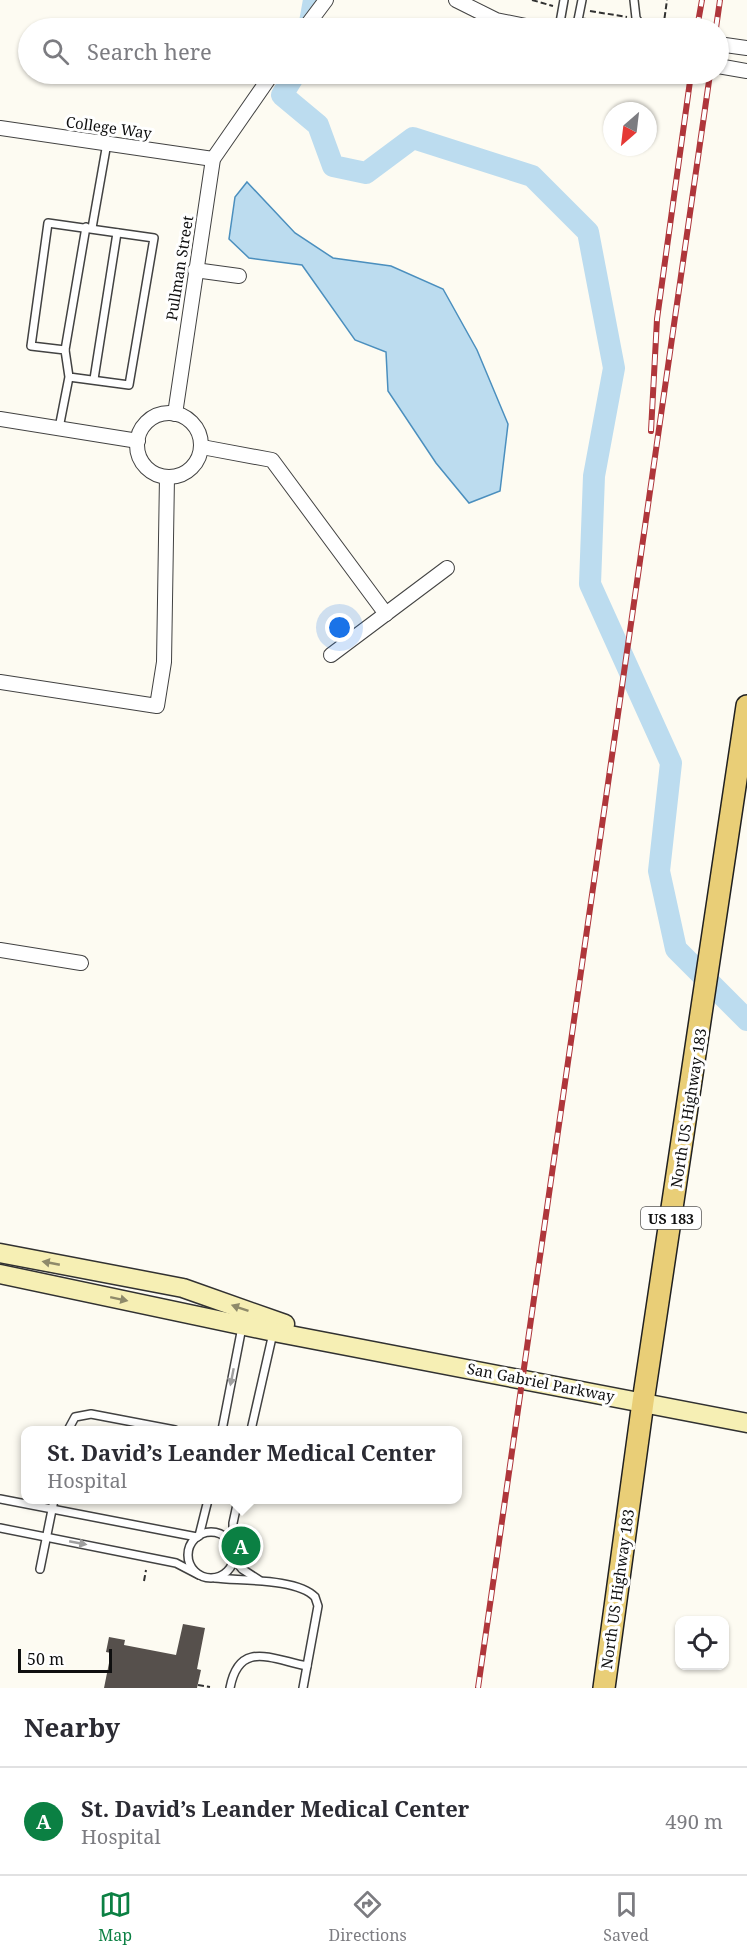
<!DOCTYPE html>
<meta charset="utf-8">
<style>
:root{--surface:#fff;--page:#f2f2f3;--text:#2b2b33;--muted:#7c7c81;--line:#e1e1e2;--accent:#0b8043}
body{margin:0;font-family:"Noto Serif",serif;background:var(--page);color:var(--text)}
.controls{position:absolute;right:18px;bottom:18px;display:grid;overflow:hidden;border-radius:12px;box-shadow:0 2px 4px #0004}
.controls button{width:54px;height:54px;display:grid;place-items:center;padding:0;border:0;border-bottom:2px solid var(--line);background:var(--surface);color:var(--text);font:30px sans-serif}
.compass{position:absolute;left:603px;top:102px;width:54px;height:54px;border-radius:50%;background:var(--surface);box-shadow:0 2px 4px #0004;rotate:208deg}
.scale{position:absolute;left:18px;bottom:15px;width:94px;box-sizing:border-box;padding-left:6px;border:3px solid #0f0f0f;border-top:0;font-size:16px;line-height:21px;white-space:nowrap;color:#0f0f0f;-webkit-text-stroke:4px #fff;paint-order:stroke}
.you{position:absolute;left:340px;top:628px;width:21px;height:21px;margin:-15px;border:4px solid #fff;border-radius:50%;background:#1a73e8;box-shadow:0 0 0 9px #1a73e833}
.badge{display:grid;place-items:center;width:39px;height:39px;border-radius:50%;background:var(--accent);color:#fff;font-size:20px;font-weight:700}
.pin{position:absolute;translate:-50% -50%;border:3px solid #fff;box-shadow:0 2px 6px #0006}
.popup{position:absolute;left:21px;top:1426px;width:441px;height:78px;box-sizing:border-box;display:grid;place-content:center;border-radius:12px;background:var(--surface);filter:drop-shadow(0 2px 4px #0005);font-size:20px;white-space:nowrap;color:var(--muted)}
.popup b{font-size:22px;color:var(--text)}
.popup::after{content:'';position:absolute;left:50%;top:100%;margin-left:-12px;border:12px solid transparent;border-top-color:var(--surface)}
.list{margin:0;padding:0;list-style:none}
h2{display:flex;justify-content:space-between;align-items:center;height:78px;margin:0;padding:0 24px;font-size:26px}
h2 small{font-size:20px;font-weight:400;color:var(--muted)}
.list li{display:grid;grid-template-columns:39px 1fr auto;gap:18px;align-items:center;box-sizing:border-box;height:108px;padding:0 24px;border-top:2px solid var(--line)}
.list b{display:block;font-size:22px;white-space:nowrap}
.list p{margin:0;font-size:20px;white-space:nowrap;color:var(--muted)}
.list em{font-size:20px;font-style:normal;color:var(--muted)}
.icon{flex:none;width:33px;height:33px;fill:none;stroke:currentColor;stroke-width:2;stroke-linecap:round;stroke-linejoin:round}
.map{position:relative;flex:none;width:747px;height:1688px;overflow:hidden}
.search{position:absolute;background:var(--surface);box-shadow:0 2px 4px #0004;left:18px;right:18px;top:18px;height:66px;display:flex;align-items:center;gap:15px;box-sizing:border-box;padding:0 21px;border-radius:33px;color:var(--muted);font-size:22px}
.sheet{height:186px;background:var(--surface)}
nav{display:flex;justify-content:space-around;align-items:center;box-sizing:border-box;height:84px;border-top:2px solid var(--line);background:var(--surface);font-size:16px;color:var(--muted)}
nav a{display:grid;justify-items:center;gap:3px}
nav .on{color:var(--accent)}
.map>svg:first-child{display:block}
.water{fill:#bcdcef;stroke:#4b8fbe;stroke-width:1.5}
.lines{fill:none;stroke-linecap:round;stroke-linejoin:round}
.river{stroke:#bcdcef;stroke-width:22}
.building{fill:#56504c}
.lane-casing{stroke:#424242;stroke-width:10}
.street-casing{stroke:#424242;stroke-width:16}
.secondary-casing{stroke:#313131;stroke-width:21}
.primary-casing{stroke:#202020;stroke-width:24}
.path{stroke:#313131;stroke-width:2;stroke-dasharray:6 3;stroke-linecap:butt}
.lane{stroke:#fff;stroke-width:7}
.street{stroke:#fff;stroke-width:14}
.secondary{stroke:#f6efb4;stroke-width:18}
.primary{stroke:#e9ce77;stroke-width:21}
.rail-casing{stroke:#af363b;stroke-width:6}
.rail{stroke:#fff;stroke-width:4;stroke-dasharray:11;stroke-linecap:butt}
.oneway{fill:#8e8a6a}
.oneway2{fill:#9f9f9f}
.labels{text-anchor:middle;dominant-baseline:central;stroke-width:6;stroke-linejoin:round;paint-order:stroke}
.shield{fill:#fff;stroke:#575757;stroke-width:1.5}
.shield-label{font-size:14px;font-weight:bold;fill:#0f0f0f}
.street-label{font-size:15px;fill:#0f0f0f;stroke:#fff}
</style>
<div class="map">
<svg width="747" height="1688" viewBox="0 0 747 1688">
<rect width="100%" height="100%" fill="#fdfbf2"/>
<!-- water -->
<polygon class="water" points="247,182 295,233 333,258 391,266 443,289 477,350 508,424 500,491 469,503 436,463 388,391 386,352 355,340 302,265 249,258 229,239 235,197"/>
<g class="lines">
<!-- river -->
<g class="river">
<polyline points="309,28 314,0"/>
<polyline points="295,74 282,95 318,125 333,166 366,173 413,138 532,176 588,232 614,368 594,476 590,584 671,763 659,871 676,949 747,1020"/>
</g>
</g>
<!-- building -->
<polygon class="building" points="183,1624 205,1628 197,1669 201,1670 197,1688 104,1688 111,1653 106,1652 109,1637 125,1640 124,1645 176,1655"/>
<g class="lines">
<!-- lane casing -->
<g class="lane-casing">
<g id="lane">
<polyline points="634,0 636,18 643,28"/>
<polyline points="577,25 582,0"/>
<polyline points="559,28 564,0"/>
<polyline points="92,228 107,143"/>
<polyline points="65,350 86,227"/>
<polyline points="94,379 117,233"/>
<polyline points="59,428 69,377 129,385 154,238 48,223 31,346 65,350 69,377"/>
<polyline points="68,1430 75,1417 91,1414 175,1430"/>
<polyline points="222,1430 242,1327"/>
<polyline points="251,1430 273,1333"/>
<polyline points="0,1499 197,1537"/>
<polyline points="0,1528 176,1563 199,1575"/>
<circle cx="211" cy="1555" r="23"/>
<polyline points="199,1536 208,1500"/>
<polyline points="233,1546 233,1523 238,1500"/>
<polyline points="234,1559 242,1569 259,1580"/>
<polyline points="40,1569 54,1500"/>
<path d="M215,1578C240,1581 297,1578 315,1597L318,1606L303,1688"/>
<path d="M230,1688C239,1640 271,1659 307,1666"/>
</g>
</g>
<!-- street casing -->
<g class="street-casing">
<g id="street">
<polyline points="456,0 496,20 536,28"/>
<polyline points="305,28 326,0"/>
<polyline points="570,28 577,25 603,28"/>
<polyline points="718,44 747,48"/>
<polyline points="718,66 747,71"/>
<polyline points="0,128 213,159"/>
<polyline points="195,270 239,276"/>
<circle cx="169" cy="445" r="32"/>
<polyline points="175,414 213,159 272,74"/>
<polyline points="0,419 138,441"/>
<polyline points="202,447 272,460 386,614"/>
<polyline points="331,655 447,568"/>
<polyline points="0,682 157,706 164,662 167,477"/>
<polyline points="0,950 81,963"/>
</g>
</g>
<!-- secondary casing -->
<g class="secondary-casing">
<g id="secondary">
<polyline points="0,1253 183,1288 285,1324"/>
<polyline points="0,1274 274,1332 747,1423"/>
</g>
</g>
<!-- primary casing -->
<g class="primary-casing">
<polyline id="primary" points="604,1688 643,1402 747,706"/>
</g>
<!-- path -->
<g class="path">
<polyline points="532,0 553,6"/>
<polyline points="590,11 627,17"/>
<polyline points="650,20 664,22 667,0"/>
<polyline points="664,22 671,28"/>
<polyline points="144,1581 146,1570"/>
<polyline points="198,1685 210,1687"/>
</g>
<!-- lane -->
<use href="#lane" class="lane"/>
<!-- street -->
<use href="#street" class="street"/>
<!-- secondary -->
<use href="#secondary" class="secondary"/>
<!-- primary -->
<use href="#primary" class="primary"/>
<!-- rail casing -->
<g class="rail-casing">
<g id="rail">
<polyline points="697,28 702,0"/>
<polyline points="716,28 720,0"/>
<polyline points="651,431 657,319 691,74"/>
<polyline points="478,1688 710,74"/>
</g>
</g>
<!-- rail -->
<use href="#rail" class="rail"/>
</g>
<!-- one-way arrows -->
<defs><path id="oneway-solid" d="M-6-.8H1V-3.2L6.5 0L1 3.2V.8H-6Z" transform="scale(1.5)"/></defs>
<g class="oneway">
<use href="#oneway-solid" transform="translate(51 1263) rotate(-169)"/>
<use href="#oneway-solid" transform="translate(119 1299) rotate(12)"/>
<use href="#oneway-solid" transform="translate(240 1308) rotate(-161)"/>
</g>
<g class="oneway2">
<use href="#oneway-solid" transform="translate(232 1377) rotate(101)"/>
<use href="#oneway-solid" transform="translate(78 1543) rotate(11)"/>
</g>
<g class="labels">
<!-- shield labels -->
<rect class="shield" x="641" y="1207" width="60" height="22" rx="4.5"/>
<g class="shield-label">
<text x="671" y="1218">US 183</text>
</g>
<!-- street labels -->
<g class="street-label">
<text transform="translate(109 127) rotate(8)">College Way</text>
<text transform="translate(179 268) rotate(-81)">Pullman Street</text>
<text transform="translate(688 1108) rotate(-81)">North US Highway 183</text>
<text transform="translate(541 1382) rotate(11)">San Gabriel Parkway</text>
<text transform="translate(617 1589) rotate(-82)">North US Highway 183</text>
</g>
</g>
</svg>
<div class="controls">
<button><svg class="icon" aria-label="locate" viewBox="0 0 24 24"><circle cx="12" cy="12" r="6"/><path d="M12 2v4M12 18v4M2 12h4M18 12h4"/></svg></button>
</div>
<svg class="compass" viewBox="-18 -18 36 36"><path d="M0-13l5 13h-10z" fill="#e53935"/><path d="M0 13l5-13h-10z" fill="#7c7c81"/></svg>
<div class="scale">50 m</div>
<div class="you"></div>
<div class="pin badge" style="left:241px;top:1546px">A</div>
<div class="popup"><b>St. David’s Leander Medical Center</b>Hospital</div>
<div class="search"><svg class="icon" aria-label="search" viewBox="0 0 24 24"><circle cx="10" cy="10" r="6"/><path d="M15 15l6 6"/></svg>Search here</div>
</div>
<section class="sheet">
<h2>Nearby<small></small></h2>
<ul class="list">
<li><span class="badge">A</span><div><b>St. David’s Leander Medical Center</b><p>Hospital</p></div><em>490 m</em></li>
</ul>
</section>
<nav>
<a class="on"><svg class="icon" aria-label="map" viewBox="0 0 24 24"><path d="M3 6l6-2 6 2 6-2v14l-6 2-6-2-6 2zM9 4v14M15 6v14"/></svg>Map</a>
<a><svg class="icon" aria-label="directions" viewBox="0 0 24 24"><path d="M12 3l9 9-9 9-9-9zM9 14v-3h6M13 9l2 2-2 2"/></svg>Directions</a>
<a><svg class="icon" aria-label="saved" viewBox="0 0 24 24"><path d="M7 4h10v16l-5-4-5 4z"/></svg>Saved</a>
</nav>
